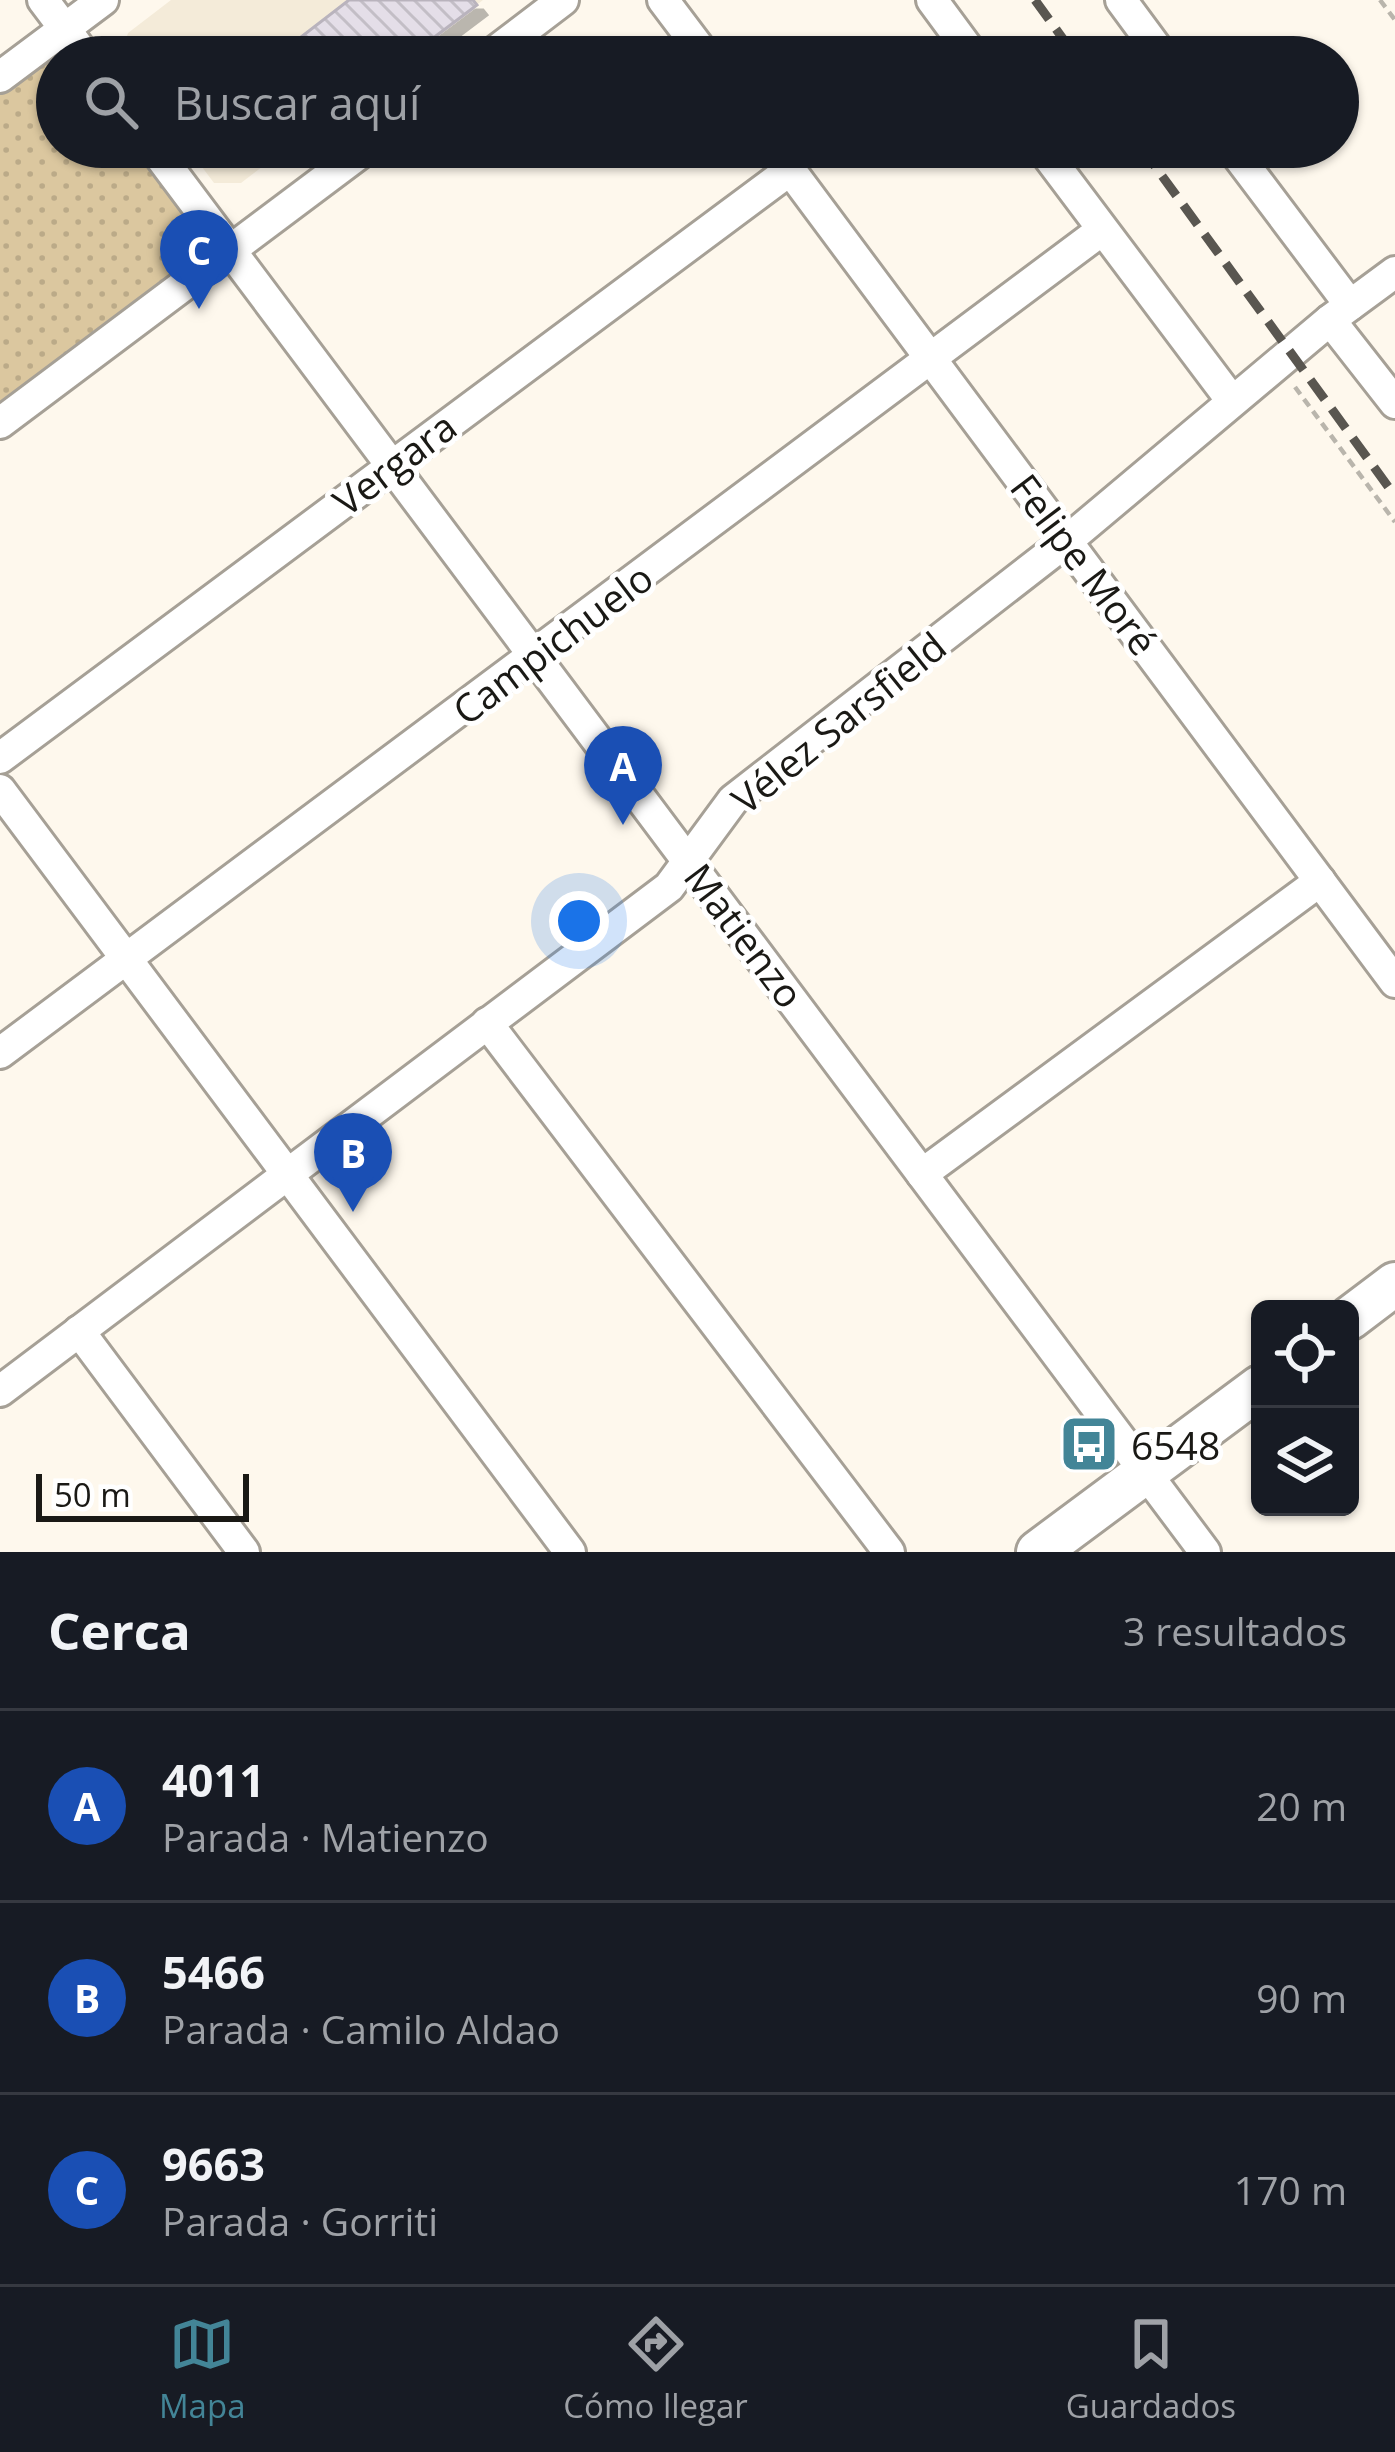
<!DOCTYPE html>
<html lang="es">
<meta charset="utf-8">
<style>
:root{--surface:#171b24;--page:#242831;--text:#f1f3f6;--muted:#9ea1a6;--line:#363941;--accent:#438597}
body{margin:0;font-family:"Open Sans",sans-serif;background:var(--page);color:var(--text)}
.controls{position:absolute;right:36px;bottom:36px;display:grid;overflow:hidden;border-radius:18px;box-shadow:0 3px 9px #0004}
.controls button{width:108px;height:108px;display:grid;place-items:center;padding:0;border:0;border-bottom:3px solid var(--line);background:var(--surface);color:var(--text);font:60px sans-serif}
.scale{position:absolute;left:36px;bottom:30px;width:213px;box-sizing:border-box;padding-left:12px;border:6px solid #1a1915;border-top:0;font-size:33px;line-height:42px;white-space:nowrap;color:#1a1915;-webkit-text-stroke:9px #fff;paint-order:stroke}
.you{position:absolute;left:579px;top:921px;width:42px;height:42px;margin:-30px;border:9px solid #fff;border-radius:50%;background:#1a73e8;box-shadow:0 0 0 18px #1a73e833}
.badge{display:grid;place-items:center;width:78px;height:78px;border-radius:50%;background:var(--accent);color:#fff;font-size:39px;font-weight:700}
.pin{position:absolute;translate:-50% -99px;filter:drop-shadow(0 3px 6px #0008)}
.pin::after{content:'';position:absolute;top:63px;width:42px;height:36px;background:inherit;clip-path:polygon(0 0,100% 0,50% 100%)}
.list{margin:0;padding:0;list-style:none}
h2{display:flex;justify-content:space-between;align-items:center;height:156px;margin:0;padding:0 48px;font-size:51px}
h2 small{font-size:39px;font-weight:400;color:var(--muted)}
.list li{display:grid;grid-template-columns:78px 1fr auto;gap:36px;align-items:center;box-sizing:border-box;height:192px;padding:0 48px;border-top:3px solid var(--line)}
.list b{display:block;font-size:45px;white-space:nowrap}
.list p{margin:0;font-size:39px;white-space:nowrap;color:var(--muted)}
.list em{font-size:39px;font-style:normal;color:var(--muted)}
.icon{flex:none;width:66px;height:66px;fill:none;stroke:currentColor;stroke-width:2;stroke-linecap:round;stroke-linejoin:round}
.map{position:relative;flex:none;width:1395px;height:1552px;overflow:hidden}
.search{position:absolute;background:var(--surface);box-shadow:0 3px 9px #0004;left:36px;right:36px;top:36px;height:132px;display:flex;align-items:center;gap:30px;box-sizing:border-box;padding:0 42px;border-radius:66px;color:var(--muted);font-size:45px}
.sheet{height:732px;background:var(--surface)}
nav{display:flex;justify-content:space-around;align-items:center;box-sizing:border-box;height:168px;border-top:3px solid var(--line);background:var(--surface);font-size:33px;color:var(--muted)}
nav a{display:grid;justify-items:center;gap:6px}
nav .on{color:var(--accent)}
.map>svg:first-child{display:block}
.built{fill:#f4ebd9}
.park{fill:url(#park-dots)}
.building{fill:url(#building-back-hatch);stroke:#b9b3bd;stroke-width:3;filter:url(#shadow)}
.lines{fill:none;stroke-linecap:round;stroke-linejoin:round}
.minor-casing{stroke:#a6a096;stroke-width:36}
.secondary-casing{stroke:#a6a096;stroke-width:48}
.path{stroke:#b9b5ac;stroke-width:4.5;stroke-dasharray:9 6;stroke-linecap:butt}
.minor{stroke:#fff;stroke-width:30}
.secondary{stroke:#fff;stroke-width:42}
.rail{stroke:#595650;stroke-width:9;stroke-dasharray:24 12;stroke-linecap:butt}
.labels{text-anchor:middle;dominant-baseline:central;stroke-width:10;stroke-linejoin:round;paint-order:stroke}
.street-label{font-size:39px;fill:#1a1915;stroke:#fff}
.poi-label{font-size:39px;fill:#1a1915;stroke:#fff;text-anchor:start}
</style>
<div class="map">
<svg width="1395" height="1552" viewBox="0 0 1395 1552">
<defs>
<pattern id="park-dots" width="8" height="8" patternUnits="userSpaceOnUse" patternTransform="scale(3)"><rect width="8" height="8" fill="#dbc79f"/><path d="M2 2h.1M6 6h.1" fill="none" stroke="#ba8" stroke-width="1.8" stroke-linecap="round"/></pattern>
<pattern id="building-back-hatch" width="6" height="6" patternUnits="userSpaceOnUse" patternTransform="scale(3)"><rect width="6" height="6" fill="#e4dee8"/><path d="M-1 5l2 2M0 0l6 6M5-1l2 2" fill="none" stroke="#c3bec6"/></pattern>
<filter id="shadow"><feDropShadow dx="10" dy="10" stdDeviation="0" flood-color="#0004"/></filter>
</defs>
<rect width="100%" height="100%" fill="#fef8ed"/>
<!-- built -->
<g class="built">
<polygon points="171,0 483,0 408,57 120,57 128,33"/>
<polygon points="187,147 288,147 241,183 214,183"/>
</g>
<!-- park -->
<polygon class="park" points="65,29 86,57 57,57 57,147 153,147 230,250 0,423 0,77"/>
<!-- building -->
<polygon class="building" points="349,0 473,0 477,5 408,57 316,57 301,37"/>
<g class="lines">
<!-- minor casing -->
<g class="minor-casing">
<g id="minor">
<polyline points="43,0 86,57"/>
<polyline points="663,0 706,57"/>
<polyline points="932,0 974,57"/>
<polyline points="1121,0 1163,57"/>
<polyline points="488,57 563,0"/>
<polyline points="0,77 103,0"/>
<polyline points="153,147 1205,1552"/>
<polyline points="773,147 1395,982"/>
<polyline points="1041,147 1232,401"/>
<polyline points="1231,147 1350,305"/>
<polyline points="1330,320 1395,403"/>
<polyline points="0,423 368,147"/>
<polyline points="0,758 790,170"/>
<polyline points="0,790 570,1552"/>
<polyline points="487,1023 889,1552"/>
<polyline points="0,1053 1102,230"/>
<polyline points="922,1174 1320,881"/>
<polyline points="79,1331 244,1552"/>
<polyline points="0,1391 669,887 733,800 1068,540 1330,320 1395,272"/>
</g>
</g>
<!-- secondary casing -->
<g class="secondary-casing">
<g id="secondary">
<polyline points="1350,1318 1395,1284"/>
<polyline points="1038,1552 1260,1387"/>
</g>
</g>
<!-- path -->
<g class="path">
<polyline points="1380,0 1395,20"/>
<polyline points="1295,387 1395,522"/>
</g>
<!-- minor -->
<use href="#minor" class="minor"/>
<!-- secondary -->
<use href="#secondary" class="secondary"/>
<!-- rail -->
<g class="rail">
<polyline points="1035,0 1076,57"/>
<polyline points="1141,147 1395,496"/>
</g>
</g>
<!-- icons -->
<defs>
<g id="bus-square" transform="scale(3)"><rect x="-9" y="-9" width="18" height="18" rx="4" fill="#438597" stroke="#fff"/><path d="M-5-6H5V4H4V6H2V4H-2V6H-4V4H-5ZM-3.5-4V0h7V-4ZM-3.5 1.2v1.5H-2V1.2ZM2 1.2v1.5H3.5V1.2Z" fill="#fff"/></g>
</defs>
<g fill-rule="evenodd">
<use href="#bus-square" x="1089" y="1444"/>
</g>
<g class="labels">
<!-- street labels -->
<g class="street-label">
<text transform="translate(394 463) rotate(-37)">Vergara</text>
<text transform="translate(1085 564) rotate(53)">Felipe Moré</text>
<text transform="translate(552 643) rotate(-37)">Campichuelo</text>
<text transform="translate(838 722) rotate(-39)">Vélez Sarsfield</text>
<text transform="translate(745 935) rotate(53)">Matienzo</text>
</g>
<!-- poi labels -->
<g class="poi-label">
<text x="1131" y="1444">6548</text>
</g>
</g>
</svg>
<div class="controls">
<button><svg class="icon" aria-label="locate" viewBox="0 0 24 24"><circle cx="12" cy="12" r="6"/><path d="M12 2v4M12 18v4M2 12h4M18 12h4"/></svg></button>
<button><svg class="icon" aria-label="layers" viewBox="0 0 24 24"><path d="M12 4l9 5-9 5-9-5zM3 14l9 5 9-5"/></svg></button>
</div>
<div class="scale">50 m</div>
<div class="you"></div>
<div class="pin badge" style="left:623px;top:825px;background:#1a4fb4">A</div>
<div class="pin badge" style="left:353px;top:1212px;background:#1a4fb4">B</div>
<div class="pin badge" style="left:199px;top:309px;background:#1a4fb4">C</div>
<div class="search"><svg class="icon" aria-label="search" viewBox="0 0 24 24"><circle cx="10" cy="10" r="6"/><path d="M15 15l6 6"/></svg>Buscar aquí</div>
</div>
<section class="sheet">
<h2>Cerca<small>3 resultados</small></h2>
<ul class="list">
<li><span class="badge" style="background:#1a4fb4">A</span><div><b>4011</b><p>Parada · Matienzo</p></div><em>20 m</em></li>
<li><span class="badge" style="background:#1a4fb4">B</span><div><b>5466</b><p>Parada · Camilo Aldao</p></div><em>90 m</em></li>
<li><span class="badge" style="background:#1a4fb4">C</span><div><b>9663</b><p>Parada · Gorriti</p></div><em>170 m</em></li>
</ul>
</section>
<nav>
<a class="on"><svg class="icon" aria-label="map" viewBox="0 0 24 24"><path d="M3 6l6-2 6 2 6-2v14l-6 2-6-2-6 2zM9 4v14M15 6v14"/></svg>Mapa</a>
<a><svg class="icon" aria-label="directions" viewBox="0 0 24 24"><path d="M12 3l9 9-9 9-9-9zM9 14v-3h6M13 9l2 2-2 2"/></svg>Cómo llegar</a>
<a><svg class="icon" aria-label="saved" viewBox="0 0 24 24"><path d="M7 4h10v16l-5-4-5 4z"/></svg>Guardados</a>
</nav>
